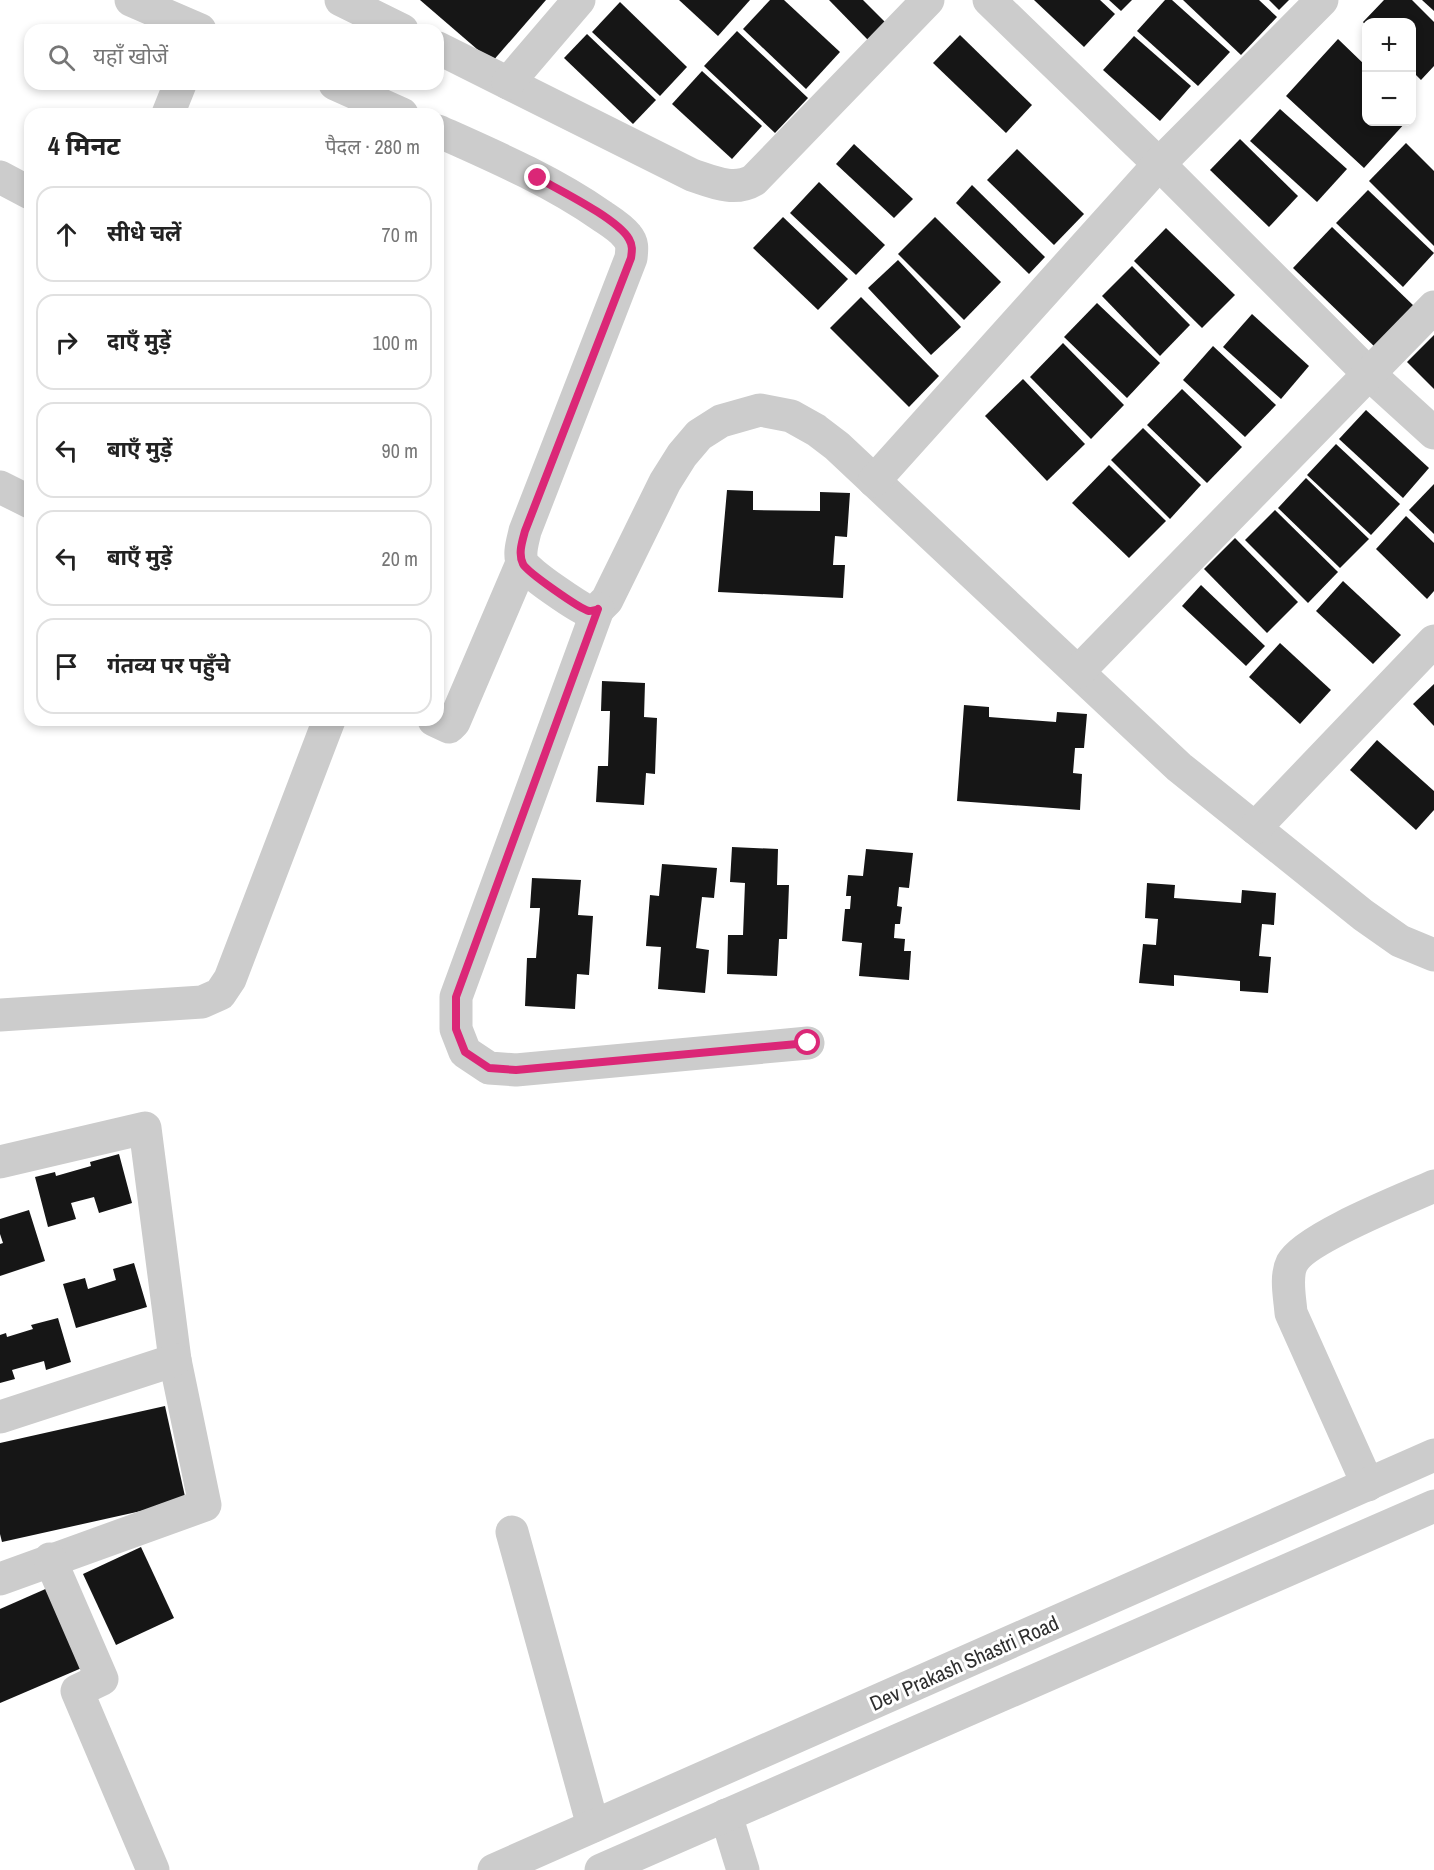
<!DOCTYPE html>
<html lang="hi">
<meta charset="utf-8">
<style>
:root{--surface:#fff;--page:#f2f2f2;--text:#222;--muted:#767676;--line:#e0e0e0}
body{margin:0;font-family:"Archivo Narrow","Noto Sans Devanagari",sans-serif;background:var(--page);color:var(--text)}
.controls{position:absolute;right:18px;top:18px;display:grid;overflow:hidden;border-radius:12px;box-shadow:0 3px 9px #0003}
.controls button{width:54px;height:54px;display:grid;place-items:center;padding:0;border:0;border-bottom:2px solid var(--line);background:var(--surface);color:var(--text);font:30px sans-serif}
.stop{position:absolute;width:18px;height:18px;margin:-14px;border:4px solid #db2777;border-radius:50%;background:#fff}
.stop.end{background:#db2777;border-color:#fff;box-shadow:0 2px 6px #0008}
.list{margin:0;padding:0;list-style:none}
h2{display:flex;justify-content:space-between;align-items:center;height:78px;margin:0;padding:0 24px;font-size:26px}
h2 small{font-size:20px;font-weight:400;color:var(--muted)}
.list li{display:grid;grid-template-columns:39px 1fr auto;gap:18px;align-items:center;box-sizing:border-box;height:96px;margin:0 12px 12px;padding:0 12px;border:2px solid var(--line);border-radius:18px}
.list b{display:block;font-size:22px;white-space:nowrap}
.list em{font-size:20px;font-style:normal;color:var(--muted)}
.icon{flex:none;width:33px;height:33px;fill:none;stroke:currentColor;stroke-width:2;stroke-linecap:round;stroke-linejoin:round}
.map{position:relative;flex:none;width:1434px;height:1870px;overflow:hidden}
.search{position:absolute;background:var(--surface);box-shadow:0 3px 9px #0003;left:24px;top:24px;width:420px;height:66px;display:flex;align-items:center;gap:15px;box-sizing:border-box;padding:0 21px;border-radius:18px;color:var(--muted);font-size:22px}
.panel{position:absolute;background:var(--surface);box-shadow:0 3px 9px #0003;left:24px;top:108px;width:420px;height:618px;border-radius:18px}
.map>svg:first-child{display:block}
.building{fill:#161616}
.lines{fill:none;stroke-linecap:round;stroke-linejoin:round}
.minor{stroke:#ccc;stroke-width:33}
.route{stroke:#db2777;stroke-width:8}
.labels{text-anchor:middle;dominant-baseline:central;stroke-width:6;stroke-linejoin:round;paint-order:stroke}
.street-label{font-size:21px;fill:#2f2f2f;stroke:#fff}
</style>
<div class="map">
<svg width="1434" height="1870" viewBox="0 0 1434 1870">
<rect width="100%" height="100%" fill="#fff"/>
<!-- building -->
<g class="building">
<polygon points="420,0 546,0 492,62"/>
<polygon points="679,0 750,0 718,36"/>
<polygon points="770,0 784,0 840,52 806,89 743,29"/>
<polygon points="829,0 863,0 885,22 868,40"/>
<polygon points="1034,0 1100,0 1115,14 1084,47"/>
<polygon points="1109,0 1132,0 1121,11"/>
<polygon points="1165,0 1172,0 1230,52 1198,86 1137,31"/>
<polygon points="1183,0 1259,0 1277,17 1241,55"/>
<polygon points="1269,0 1289,0 1279,10"/>
<polygon points="1384,0 1412,0 1434,22 1434,66 1421,80 1412,71 1412,22 1366,22 1366,26 1363,22"/>
<polygon points="1422,0 1434,0 1434,11"/>
<polygon points="620,2 687,67 660,96 592,32"/>
<polygon points="737,31 808,98 775,133 704,66"/>
<polygon points="587,34 656,100 633,124 564,58"/>
<polygon points="960,35 1032,105 1006,133 933,63"/>
<polygon points="1134,36 1191,86 1160,121 1103,70"/>
<polygon points="1338,39 1366,66 1366,122 1406,122 1364,168 1286,96"/>
<polygon points="702,71 762,126 732,159 672,104"/>
<polygon points="1280,109 1347,169 1317,202 1250,141"/>
<polygon points="1240,139 1298,196 1269,227 1210,170"/>
<polygon points="1406,143 1434,171 1434,246 1369,181"/>
<polygon points="854,144 913,199 894,218 836,164"/>
<polygon points="1017,149 1084,214 1054,245 987,180"/>
<polygon points="819,182 885,245 856,275 790,213"/>
<polygon points="972,185 1045,257 1029,274 956,203"/>
<polygon points="1368,190 1434,253 1403,287 1336,223"/>
<polygon points="783,217 848,279 818,310 753,248"/>
<polygon points="935,217 1001,282 964,320 898,254"/>
<polygon points="1332,227 1415,307 1376,348 1293,268"/>
<polygon points="1166,228 1235,295 1202,328 1134,261"/>
<polygon points="898,260 961,327 931,355 868,288"/>
<polygon points="1132,266 1190,325 1160,356 1102,296"/>
<polygon points="861,297 939,376 909,407 830,328"/>
<polygon points="1097,303 1160,363 1127,398 1064,337"/>
<polygon points="1252,314 1309,366 1281,399 1223,347"/>
<polygon points="1434,335 1434,389 1407,362"/>
<polygon points="1063,343 1124,405 1091,439 1030,377"/>
<polygon points="1213,346 1276,405 1245,437 1183,380"/>
<polygon points="1023,379 1085,444 1047,481 985,416"/>
<polygon points="1182,389 1242,447 1207,483 1147,425"/>
<polygon points="1366,410 1429,468 1403,498 1339,439"/>
<polygon points="1143,428 1201,485 1170,519 1111,460"/>
<polygon points="1336,444 1400,504 1371,535 1307,475"/>
<polygon points="1109,465 1166,521 1129,558 1072,503"/>
<polygon points="1306,478 1369,539 1340,568 1278,508"/>
<polygon points="1434,484 1434,534 1409,510"/>
<polygon points="727,490 753,491 753,510 820,511 820,492 850,493 847,537 835,536 833,565 845,565 843,598 718,592"/>
<polygon points="1275,510 1338,572 1308,603 1245,540"/>
<polygon points="1406,516 1434,543 1434,591 1427,599 1376,549"/>
<polygon points="1235,538 1298,602 1267,633 1204,569"/>
<polygon points="1343,581 1401,635 1373,664 1316,611"/>
<polygon points="1201,585 1265,646 1246,666 1182,606"/>
<polygon points="1280,643 1331,690 1300,724 1249,677"/>
<polygon points="602,681 645,683 644,717 657,718 655,774 646,773 644,805 596,802 598,766 608,766 610,711 601,711"/>
<polygon points="1434,684 1434,726 1413,704"/>
<polygon points="964,705 989,707 989,717 1056,722 1057,712 1087,714 1084,748 1075,748 1073,773 1082,774 1080,810 957,801"/>
<polygon points="1377,740 1434,791 1434,810 1416,830 1350,770"/>
<polygon points="732,847 778,849 777,885 789,885 787,939 779,939 777,976 727,974 728,935 743,935 745,883 730,882"/>
<polygon points="866,849 913,853 909,888 899,887 897,906 902,907 900,924 895,924 894,938 905,939 904,951 911,951 909,980 859,976 862,943 842,941 845,909 850,909 851,896 846,896 848,875 863,876"/>
<polygon points="662,864 717,868 714,898 702,897 696,948 709,950 705,993 658,989 661,947 646,946 650,895 659,896"/>
<polygon points="532,878 581,880 578,915 593,916 589,975 577,974 575,1009 525,1006 527,958 536,958 540,908 530,908"/>
<polygon points="1147,883 1175,885 1174,898 1241,903 1242,890 1276,893 1274,925 1262,924 1259,956 1271,957 1268,993 1240,991 1240,981 1174,975 1174,986 1139,983 1143,944 1156,945 1158,919 1145,918"/>
<polygon points="119,1154 132,1203 99,1213 94,1197 71,1203 76,1219 48,1227 35,1177 55,1172 56,1176 91,1166 90,1162"/>
<polygon points="29,1210 45,1261 0,1276 0,1244 3,1243 0,1234 0,1219"/>
<polygon points="134,1263 147,1307 76,1328 63,1284 85,1278 88,1289 116,1280 113,1269"/>
<polygon points="58,1318 71,1362 46,1370 44,1361 12,1370 15,1379 0,1383 0,1335 6,1333 7,1337 33,1329 31,1325"/>
<polygon points="165,1406 186,1501 2,1542 0,1534 0,1443"/>
<polygon points="141,1547 174,1618 116,1645 83,1574"/>
<polygon points="50,1587 84,1667 0,1703 0,1609"/>
</g>
<g class="lines">
<!-- minor -->
<g class="minor">
<polyline points="131,0 200,30"/>
<polyline points="341,0 402,30"/>
<polyline points="989,0 1159,164 1368,373 1434,433"/>
<path d="M438,48L692,175C713,182 734,192 754,180L928,0"/>
<polyline points="508,83 579,0"/>
<polyline points="335,84 402,114"/>
<polyline points="168,114 180,84"/>
<path d="M438,131C494,156 552,181 602,216C611,222 621,228 627,236C633,243 632,249 631,258L525,531C523,541 518,554 523,564C527,572 580,609 589,611C591,611 597,610 598,609L607,600L665,482L682,455L699,435L721,421L760,410L791,416L816,430L837,446L1179,767L1363,915L1400,941L1434,955"/>
<polyline points="0,177 30,193"/>
<polyline points="874,481 1159,164 1322,0"/>
<polyline points="0,487 30,502"/>
<polyline points="598,609 456,997 456,1029 465,1052 489,1068 516,1070 808,1043"/>
<polyline points="1078,672 1434,307"/>
<polyline points="434,720 449,727 454,722 522,563"/>
<polyline points="1255,828 1434,641"/>
<polyline points="0,1015 202,1002 220,994 230,979 329,720"/>
<polyline points="0,1162 145,1128 175,1360 205,1505 0,1579"/>
<polyline points="0,1417 175,1360"/>
<path d="M1368,1485L1291,1313C1290,1298 1285,1277 1292,1263C1305,1238 1405,1199 1434,1186"/>
<polyline points="512,1532 593,1826"/>
<polyline points="50,1559 102,1679 77,1691 153,1870"/>
<polyline points="726,1815 743,1870"/>
<polyline points="494,1870 1434,1455"/>
<polyline points="601,1870 1434,1506"/>
</g>
</g>
<g class="lines">
<!-- route -->
<path class="route" d="M538,178C559,190 618,219 629,239C633,246 632,251 631,258L525,531C522,542 518,554 523,564C527,572 580,609 589,611C591,611 597,610 598,609L456,997V1029L465,1052L489,1068L516,1070L808,1043"/>
</g>
<g class="labels">
<!-- street labels -->
<g class="street-label">
<text transform="translate(964 1663) rotate(-24)">Dev Prakash Shastri Road</text>
</g>
</g>
</svg>
<div class="controls">
<button>+</button>
<button>−</button>
</div>
<div class="stop" style="left:808px;top:1043px"></div>
<div class="stop end" style="left:538px;top:178px"></div>
<div class="search"><svg class="icon" aria-label="search" viewBox="0 0 24 24"><circle cx="10" cy="10" r="6"/><path d="M15 15l6 6"/></svg>यहाँ खोजें</div>
<section class="panel">
<h2>4 मिनट<small>पैदल · 280 m</small></h2>
<ul class="list">
<li><svg class="icon" aria-label="ahead" viewBox="0 0 24 24"><path d="M12 20V5M6 11l6-6 6 6"/></svg><div><b>सीधे चलें</b></div><em>70 m</em></li>
<li><svg class="icon" aria-label="right" viewBox="0 0 24 24"><path d="M7 20v-9h11M14 6l5 5-5 5"/></svg><div><b>दाएँ मुड़ें</b></div><em>100 m</em></li>
<li><svg class="icon" aria-label="left" viewBox="0 0 24 24"><path d="M17 20v-9H6M10 6l-5 5 5 5"/></svg><div><b>बाएँ मुड़ें</b></div><em>90 m</em></li>
<li><svg class="icon" aria-label="left" viewBox="0 0 24 24"><path d="M17 20v-9H6M10 6l-5 5 5 5"/></svg><div><b>बाएँ मुड़ें</b></div><em>20 m</em></li>
<li><svg class="icon" aria-label="arrive" viewBox="0 0 24 24"><path d="M6 21V4h12l-3 4 3 4H6"/></svg><div><b>गंतव्य पर पहुँचे</b></div></li>
</ul>
</section>
</div>
